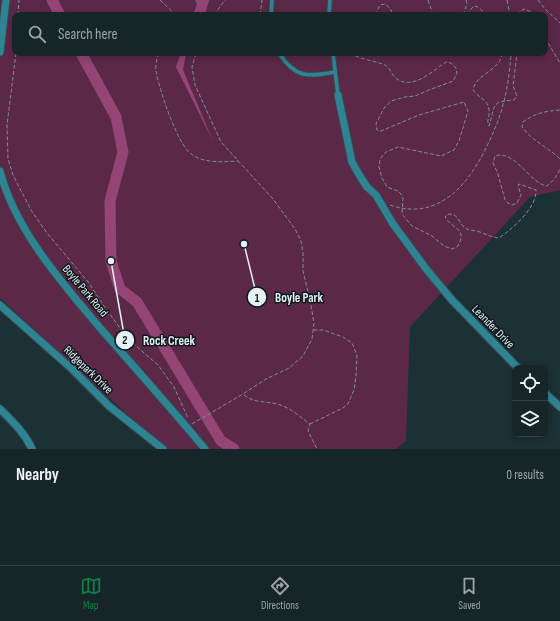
<!DOCTYPE html>
<style>
:root{--surface:#152528;--page:#223134;--text:#f1f3f6;--muted:#9da5a8;--line:#344245;--accent:#0b8043}
body{margin:0;font-family:"Sofia Sans Condensed",sans-serif;background:var(--page);color:var(--text)}
.controls{position:absolute;right:12px;bottom:12px;display:grid;overflow:hidden;border-radius:8px;box-shadow:0 2px 10px #0003}
.controls button{width:36px;height:36px;display:grid;place-items:center;padding:0;border:0;border-bottom:1px solid var(--line);background:var(--surface);color:var(--text);font:20px sans-serif}
.list{margin:0;padding:0;list-style:none}
h2{display:flex;justify-content:space-between;align-items:center;height:52px;margin:0;padding:0 16px;font-size:17px}
h2 small{font-size:13px;font-weight:400;color:var(--muted)}
.icon{flex:none;width:22px;height:22px;fill:none;stroke:currentColor;stroke-width:2;stroke-linecap:round;stroke-linejoin:round}
.map{position:relative;flex:none;width:560px;height:449px;overflow:hidden}
.search{position:absolute;background:var(--surface);box-shadow:0 2px 10px #0003;left:12px;right:12px;top:12px;height:44px;display:flex;align-items:center;gap:10px;box-sizing:border-box;padding:0 14px;border-radius:8px;color:var(--muted);font-size:15px}
.sheet{height:116px;background:var(--surface)}
nav{display:flex;justify-content:space-around;align-items:center;box-sizing:border-box;height:56px;border-top:1px solid var(--line);background:var(--surface);font-size:11px;color:var(--muted)}
nav a{display:grid;justify-items:center;gap:2px}
nav .on{color:var(--accent)}
.map>svg:first-child{display:block}
.park{fill:#5c2848;fill-rule:evenodd}
.water{fill:#954476}
.lines{fill:none;stroke-linecap:round;stroke-linejoin:round}
.river{stroke:#954476;stroke-width:11}
.lane-casing{stroke:#384c50;stroke-width:5.5}
.street-casing{stroke:#384c50;stroke-width:9}
.path{stroke:#7c8d91;stroke-width:1;stroke-dasharray:4 2;stroke-linecap:butt}
.lane{stroke:#2f8494;stroke-width:3.5}
.street{stroke:#2f8494;stroke-width:7}
.labels{text-anchor:middle;dominant-baseline:central;stroke-width:3;stroke-linejoin:round;paint-order:stroke}
.street-label{font-size:12px;fill:#e5f2f5;stroke:#0e1719}
.leader{fill:none;stroke:#e5f2f5;stroke-width:1.5}
.callout-dot{fill:#e5f2f5;stroke:#0e1719;stroke-width:1.5}
.mark-label{font-size:12px;text-anchor:middle;font-weight:bold;fill:#111}
.callout-label{font-size:13px;text-anchor:middle;font-weight:bold;fill:#e5f2f5;stroke:#0e1719;stroke-width:3;stroke-linejoin:round;paint-order:stroke}
</style>
<div class="map">
<svg width="560" height="449" viewBox="0 0 560 449">
<rect width="100%" height="100%" fill="#1c3135"/>
<!-- park -->
<path class="park" d="M0,0H560V190L530,197L410,327L406,441L396,449H165L0,298ZM15,15H545V53H15Z"/>
<!-- water -->
<g class="water">
<polygon points="195,0 209,0 205,15 193,15 197,4"/>
<polygon points="181,53 186,53 183,70 213,141 176,67"/>
</g>
<g class="lines">
<!-- river -->
<g class="river">
<polyline points="52,0 60,15"/>
<polyline points="81,53 116,117 123,152 110,201 111,261 120,289 137,302 221,441 234,449"/>
</g>
<!-- lane casing -->
<g class="lane-casing">
<g id="lane">
<polyline points="271,15 272,0"/>
<polyline points="329,15 330,0"/>
<path d="M279,53C295,78 307,77 335,72"/>
<polyline points="333,53 338,95"/>
</g>
</g>
<!-- street casing -->
<g class="street-casing">
<g id="street">
<polyline points="0,52 6,0"/>
<polyline points="338,95 352,162 358,173 367,187 376,195 393,224 427,270 452,300 518,368"/>
<path d="M0,171C15,230 63,284 101,329C136,369 171,408 205,449"/>
<polyline points="0,305 72,369 109,406 163,449"/>
<polyline points="545,393 560,407"/>
<path d="M0,409C12,421 25,433 32,449"/>
</g>
</g>
<!-- path -->
<g class="path">
<polyline points="160,0 176,15"/>
<polyline points="428,0 433,15"/>
<polyline points="507,0 510,15"/>
<polyline points="538,0 545,9 560,23"/>
<polyline points="18,15 19,0"/>
<polyline points="214,15 225,0"/>
<polyline points="260,15 262,0"/>
<polyline points="375,15 380,5 385,4 390,8 393,15"/>
<polyline points="463,15 467,4 466,0"/>
<polyline points="467,15 470,10 474,6 478,7 487,15"/>
<polyline points="518,15 520,11 525,9 531,12 533,15"/>
<polyline points="545,38 560,63"/>
<polyline points="16,53 7,125 8,159 13,175 31,210 47,233 89,283 101,302 128,339 158,365 174,387 188,418"/>
<path d="M158,53C157,59 155,66 156,71C159,89 176,139 188,151C200,164 222,162 238,161"/>
<path d="M350,53C361,60 373,60 385,65C391,68 391,75 397,79C414,90 432,71 446,62L451,63L456,68L457,74L453,81L429,90L415,96L405,97L391,101L384,108L376,124L377,130L381,131L419,115L464,102L468,111L459,141L454,150L441,156L398,147L386,152L380,159L379,167L382,178L387,187L398,191L401,194L403,198L402,214L412,226L432,236L444,246L452,249L457,247C469,229 452,229 445,217L448,214C459,214 458,222 465,228C469,231 475,230 480,232C487,235 492,237 499,238C512,229 537,208 536,190L519,184L518,186L521,195L517,203L512,205L508,203L505,200L498,174L493,163L495,156C515,149 530,184 547,186C553,181 558,176 560,168"/>
<polyline points="468,53 471,56 477,53"/>
<path d="M502,53C501,71 476,73 473,90C477,97 489,100 489,110C490,116 486,121 489,126C496,105 489,102 514,100L517,96L513,86L517,53"/>
<path d="M560,110C546,111 535,113 523,122L522,127C532,141 548,147 560,159"/>
<path d="M390,205C436,221 466,188 485,150C493,134 500,118 504,101C508,86 510,69 511,53"/>
<path d="M244,395C253,403 266,401 277,404C290,407 300,417 310,424L308,431L317,449"/>
<polyline points="192,424 243,394 266,379 289,368 303,356 312,339 314,323 310,300 303,271 303,253 301,241 295,229 273,199 221,142 195,85 192,67 196,53"/>
<polyline points="310,424 343,408 348,404 354,390 356,376 357,355 352,343 343,337 323,330 313,330"/>
</g>
<!-- lane -->
<use href="#lane" class="lane"/>
<!-- street -->
<use href="#street" class="street"/>
</g>
<g class="labels">
<!-- street labels -->
<g class="street-label">
<text transform="translate(85 291) rotate(50)">Boyle Park Road</text>
<text transform="translate(493 327) rotate(46)">Leander Drive</text>
<text transform="translate(88 370) rotate(44)">Ridgepark Drive</text>
</g>
</g>
<!-- callouts -->
<path class="leader" d="M244 244L257 297M111 261L125 340"/>
<g class="callout-dot">
<circle cx="244" cy="244" r="4"/>
<circle cx="111" cy="261" r="4"/>
<circle cx="257" cy="297" r="10"/>
<circle cx="125" cy="340" r="10"/>
</g>
<g class="mark-label">
<text x="257" y="302">1</text>
<text x="125" y="344">2</text>
</g>
<g class="callout-label">
<text x="299" y="302">Boyle Park</text>
<text x="169" y="345">Rock Creek</text>
</g>
</svg>
<div class="controls">
<button><svg class="icon" aria-label="locate" viewBox="0 0 24 24"><circle cx="12" cy="12" r="6"/><path d="M12 2v4M12 18v4M2 12h4M18 12h4"/></svg></button>
<button><svg class="icon" aria-label="layers" viewBox="0 0 24 24"><path d="M12 4l9 5-9 5-9-5zM3 14l9 5 9-5"/></svg></button>
</div>
<div class="search"><svg class="icon" aria-label="search" viewBox="0 0 24 24"><circle cx="10" cy="10" r="6"/><path d="M15 15l6 6"/></svg>Search here</div>
</div>
<section class="sheet">
<h2>Nearby<small>0 results</small></h2>
<ul class="list">
</ul>
</section>
<nav>
<a class="on"><svg class="icon" aria-label="map" viewBox="0 0 24 24"><path d="M3 6l6-2 6 2 6-2v14l-6 2-6-2-6 2zM9 4v14M15 6v14"/></svg>Map</a>
<a><svg class="icon" aria-label="directions" viewBox="0 0 24 24"><path d="M12 3l9 9-9 9-9-9zM9 14v-3h6M13 9l2 2-2 2"/></svg>Directions</a>
<a><svg class="icon" aria-label="saved" viewBox="0 0 24 24"><path d="M7 4h10v16l-5-4-5 4z"/></svg>Saved</a>
</nav>
